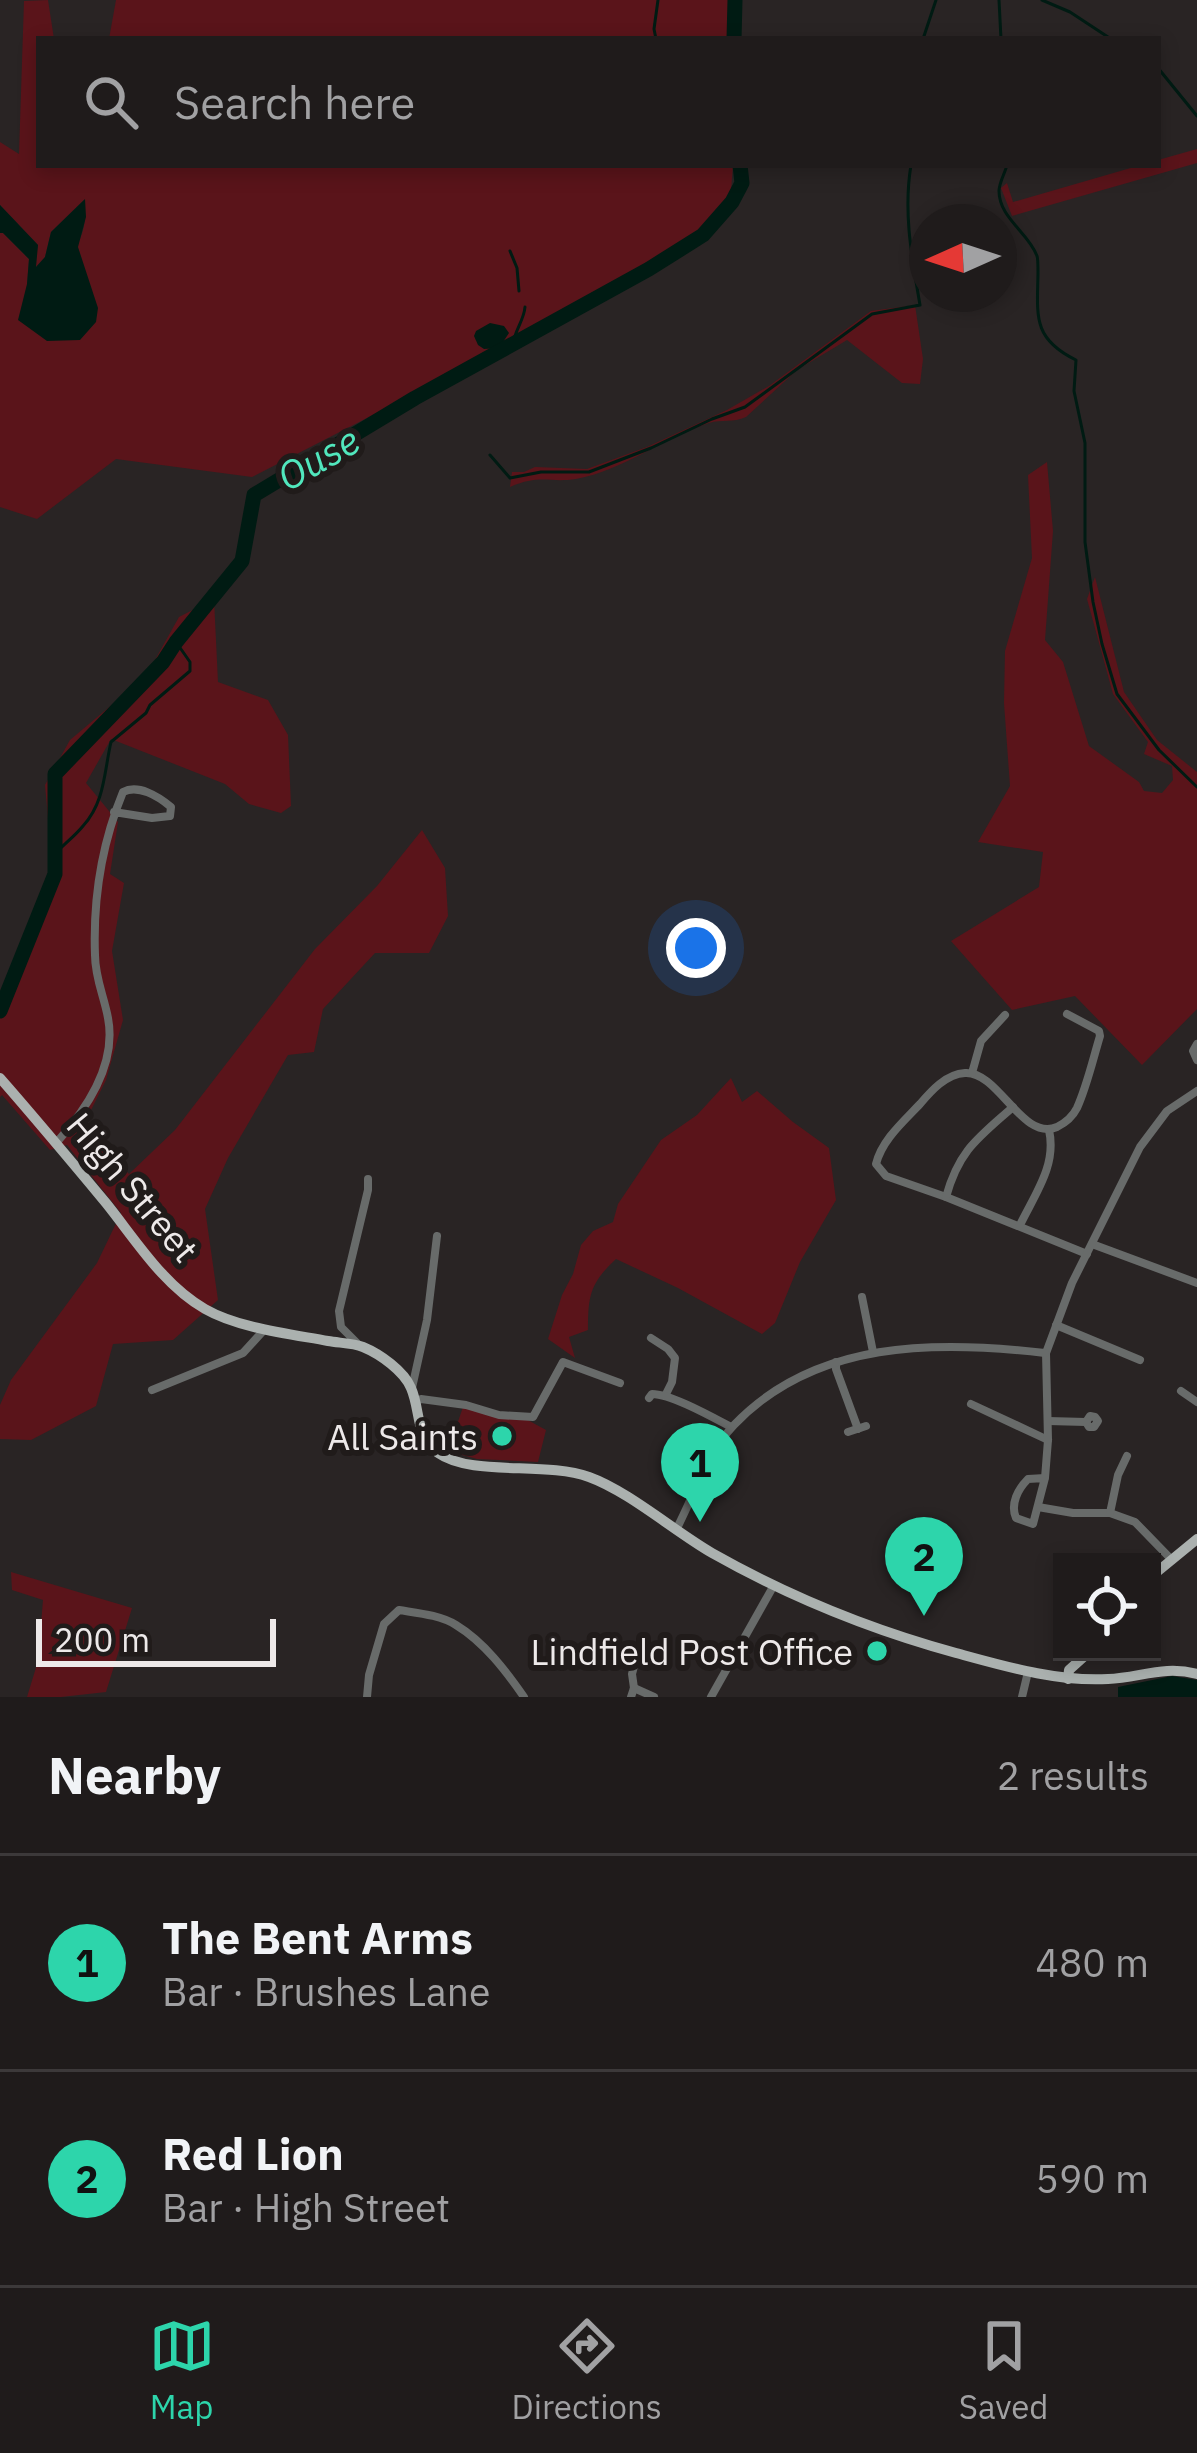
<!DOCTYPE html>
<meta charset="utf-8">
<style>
:root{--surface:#1f1b1b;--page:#272424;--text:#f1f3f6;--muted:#a1a1a3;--line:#3c393a;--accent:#2dd5ab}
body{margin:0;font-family:"IBM Plex Sans",sans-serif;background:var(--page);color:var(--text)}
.controls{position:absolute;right:36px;bottom:36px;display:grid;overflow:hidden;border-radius:0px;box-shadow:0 6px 18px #0003}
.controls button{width:108px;height:108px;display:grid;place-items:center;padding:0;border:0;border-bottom:3px solid var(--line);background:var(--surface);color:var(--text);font:60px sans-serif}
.compass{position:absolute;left:909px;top:204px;width:108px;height:108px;border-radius:50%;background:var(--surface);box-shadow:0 6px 18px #0003;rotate:267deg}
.scale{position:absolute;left:36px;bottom:30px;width:240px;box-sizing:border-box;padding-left:12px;border:6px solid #ede9e9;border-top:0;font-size:33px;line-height:42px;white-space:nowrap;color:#ede9e9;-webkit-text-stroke:9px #201b1a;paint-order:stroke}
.you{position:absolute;left:696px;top:948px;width:42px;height:42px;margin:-30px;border:9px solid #fff;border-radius:50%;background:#1a73e8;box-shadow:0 0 0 18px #1a73e833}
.badge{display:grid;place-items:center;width:78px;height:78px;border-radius:50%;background:var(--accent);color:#111;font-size:39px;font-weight:700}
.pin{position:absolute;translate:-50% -99px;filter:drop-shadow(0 3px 6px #0008)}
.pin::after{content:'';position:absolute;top:63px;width:42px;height:36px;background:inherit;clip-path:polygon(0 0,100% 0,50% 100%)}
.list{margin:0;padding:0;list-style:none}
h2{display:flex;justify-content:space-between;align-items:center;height:156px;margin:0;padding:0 48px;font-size:51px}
h2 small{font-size:39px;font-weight:400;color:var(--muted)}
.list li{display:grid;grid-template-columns:78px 1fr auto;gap:36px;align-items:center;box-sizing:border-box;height:216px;padding:0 48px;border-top:3px solid var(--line)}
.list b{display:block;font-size:45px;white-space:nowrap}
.list p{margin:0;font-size:39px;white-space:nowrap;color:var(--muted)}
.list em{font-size:39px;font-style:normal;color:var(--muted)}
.icon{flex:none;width:66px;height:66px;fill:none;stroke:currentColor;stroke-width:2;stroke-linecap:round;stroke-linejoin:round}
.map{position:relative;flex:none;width:1197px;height:1697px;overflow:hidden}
.search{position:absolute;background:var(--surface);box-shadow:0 6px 18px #0003;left:36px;right:36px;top:36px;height:132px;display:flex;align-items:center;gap:30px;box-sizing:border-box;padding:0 42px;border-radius:0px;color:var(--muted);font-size:45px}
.sheet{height:588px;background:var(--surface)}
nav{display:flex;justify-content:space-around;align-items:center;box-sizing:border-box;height:168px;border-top:3px solid var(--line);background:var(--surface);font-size:33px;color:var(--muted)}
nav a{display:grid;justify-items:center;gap:6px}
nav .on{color:var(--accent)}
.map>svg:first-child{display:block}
.green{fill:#5a141a}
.water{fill:#001b13}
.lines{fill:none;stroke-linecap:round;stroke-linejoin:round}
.stream{stroke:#001b13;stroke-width:3}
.river{stroke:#001b13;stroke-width:15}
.minor{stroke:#686b6a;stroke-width:8}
.major{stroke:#abb1af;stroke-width:10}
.poi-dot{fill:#2dd5ab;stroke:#201b1a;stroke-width:4.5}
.labels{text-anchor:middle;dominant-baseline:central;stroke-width:12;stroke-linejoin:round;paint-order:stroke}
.street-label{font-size:36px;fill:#ede9e9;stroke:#201b1a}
.poi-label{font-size:36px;fill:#ede9e9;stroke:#201b1a;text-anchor:end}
.water-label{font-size:39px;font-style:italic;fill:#51e7bd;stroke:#201b1a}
</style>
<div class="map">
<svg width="1197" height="1697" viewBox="0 0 1197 1697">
<rect width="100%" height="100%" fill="#292424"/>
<!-- green -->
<g class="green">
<path d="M48,0L54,39H39V165H733L731,191L723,206L699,234L546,326L252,477L116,459L37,519L0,507V233L2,232L29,259L27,284C62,259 91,250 84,200L51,232L45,257L34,269L38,245L0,205V142L19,154L24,1Z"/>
<polygon points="116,0 731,0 731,39 109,39"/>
<polygon points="1197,149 1197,163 1012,216 1001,188 1007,183 1013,202 1141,165 1158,165 1158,160"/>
<path d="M915,305L923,359L920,384L902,383L847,340L797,370L746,417C733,423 722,419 709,423C663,438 624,470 576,479C549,483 540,474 510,487L512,472H524L535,467L587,469L647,447L727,410L769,386L871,311Z"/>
<polygon points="1047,462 1053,531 1045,640 1063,662 1089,746 1139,782 1144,791 1162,793 1173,780 1172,766 1144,754 1148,742 1113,694 1087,599 1095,577 1124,692 1157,740 1197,772 1197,1009 1142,1065 1075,996 1012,1010 951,941 1039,887 1043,852 978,842 1010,786 1004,703 1005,651 1032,558 1028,475"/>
<polygon points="214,599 218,682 268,700 288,735 291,806 281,813 249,804 225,784 111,739 86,783 118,822 110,874 124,883 112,951 123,1020 106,1080 83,1126 129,1174 175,1130 315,949 377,886 422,830 445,868 448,916 429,953 375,953 323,1009 314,1052 288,1055 228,1158 205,1209 218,1300 173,1340 113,1344 96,1406 31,1440 0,1439 0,1405 11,1380 97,1263 121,1213 67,1145 50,1150 2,1095 0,1097 0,994 52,863 45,785 70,740 146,676 179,617"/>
<path d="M731,1078L742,1102L757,1091L793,1122L829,1148L836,1200L800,1262L775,1323L762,1334L678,1288L616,1259C590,1283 588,1296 588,1330L569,1337L575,1358L548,1339L562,1295L573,1274L581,1245L593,1231L613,1222L618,1204L661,1140L697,1115Z"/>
<polygon points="463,1407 498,1417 524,1418 546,1430 538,1462 477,1459 448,1451"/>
<polygon points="11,1572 132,1608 106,1692 61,1697 27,1697 38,1661 43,1600 12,1590"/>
</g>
<!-- water -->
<g class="water">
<polygon points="85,199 86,217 78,247 98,308 96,322 80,340 47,341 18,320 27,284 29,259 3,233 0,233 0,205 38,245 36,267 45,257 51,232"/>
<polygon points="490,323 504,326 509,333 499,348 484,349 478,345 474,336 476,331"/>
<polygon points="1172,1676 1197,1680 1197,1697 1118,1697 1118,1687"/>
</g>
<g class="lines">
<!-- stream -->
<g class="stream">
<polyline points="999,0 1001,39"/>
<polyline points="1042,0 1070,12 1111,39"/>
<polyline points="656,39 654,29 658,0"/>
<polyline points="923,39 936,0"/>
<polyline points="1131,39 1136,39"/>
<polyline points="1158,68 1197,116"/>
<path d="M1007,165C1005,173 999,183 999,191C999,218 1029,233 1037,256C1038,258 1038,271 1038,274C1037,317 1033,339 1076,360L1074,391L1085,443V542L1093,602L1102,644L1117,694L1159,750L1197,787"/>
<polyline points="510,251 517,268 519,291"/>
<path d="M513,344C515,330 524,320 525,307"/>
<path d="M490,455L510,478L541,472H589L651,448L712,419L745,407L872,314L920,305C912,258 903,213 911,165"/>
<path d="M55,854C64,844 75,836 83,826C105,802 104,772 111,742L146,713L150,705L190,671V662L176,642"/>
</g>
<!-- river -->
<g class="river">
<polyline points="734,39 735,0"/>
<polyline points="0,1011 55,874 55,774 163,662 176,642 242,561 254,495 415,398 649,269 703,235 732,202 742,183 740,165"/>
</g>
<!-- minor -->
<g class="minor">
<path d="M1067,1014L1099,1031L1100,1036C1093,1059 1087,1086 1077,1108C1073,1116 1065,1123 1057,1127C1022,1142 999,1071 965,1073C946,1074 931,1091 920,1104C903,1122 882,1140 876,1164L886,1176L946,1197L1087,1254"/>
<polyline points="1197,1044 1193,1051 1197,1060"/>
<polyline points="972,1073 981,1041 1005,1015"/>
<path d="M57,1142C86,1110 117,1065 108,1018C104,996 95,978 95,955C93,900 102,843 123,792C138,784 158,796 171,807L170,816L152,818L114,812"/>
<path d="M946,1197C959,1150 978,1138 1013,1107"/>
<path d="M1020,1225C1035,1194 1057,1165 1049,1130"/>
<polyline points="1092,1244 1197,1283"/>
<polyline points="862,1297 873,1352"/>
<polyline points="1056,1325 1140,1360"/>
<polyline points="651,1338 668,1349 675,1358 672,1382 666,1394"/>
<polyline points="357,1343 341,1327 339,1311 368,1190 368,1179"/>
<polyline points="836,1362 836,1369 858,1429"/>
<polyline points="412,1388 427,1320 437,1236"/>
<polyline points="152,1390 243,1353 264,1330"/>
<polyline points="1181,1391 1197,1402"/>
<path d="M649,1398L652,1394C671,1394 712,1417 731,1427"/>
<polyline points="415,1402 421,1399 466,1405 499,1415 533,1417 563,1362 620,1383"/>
<polyline points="971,1404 1048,1440"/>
<polygon points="1090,1416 1095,1417 1098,1421 1094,1427 1089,1427 1086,1422"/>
<polyline points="1048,1421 1086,1422"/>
<polyline points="848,1432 866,1426"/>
<path d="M1045,1478L1028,1479C1018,1489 1010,1504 1016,1518L1033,1524L1045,1478L1048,1440L1046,1353L1072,1283L1140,1147L1167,1111L1197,1091"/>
<polyline points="1038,1507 1073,1513 1110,1513 1135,1522 1170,1558"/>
<polyline points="1110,1513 1118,1475 1127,1456"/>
<path d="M676,1530C694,1496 707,1453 734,1425C815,1340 936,1340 1045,1353"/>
<polyline points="634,1688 654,1697"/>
<path d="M367,1697L369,1675L384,1624L399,1610C417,1613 440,1615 456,1625C484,1642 506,1671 524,1697"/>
<polyline points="631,1697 634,1688 632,1674 637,1655"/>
<polyline points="711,1697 774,1585"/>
<polyline points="1022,1697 1028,1672"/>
</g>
<!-- major -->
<g class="major">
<path d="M0,1078C36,1119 71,1161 106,1203C135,1239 163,1285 205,1309C238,1328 290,1334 328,1341C339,1343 353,1343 363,1347C380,1354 404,1371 411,1388C421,1411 415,1437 438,1453C472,1477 545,1461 589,1477C628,1491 674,1531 712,1553C788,1596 872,1630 956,1653C1004,1666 1057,1682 1108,1679C1139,1678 1164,1665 1197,1674"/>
<polyline points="1152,1576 1197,1539"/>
<polyline points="1068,1679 1069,1670 1089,1652"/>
</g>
</g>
<!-- markers -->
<g class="poi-dot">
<circle cx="502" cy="1436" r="12"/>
<circle cx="877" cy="1651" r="12"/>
</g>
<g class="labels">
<!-- street labels -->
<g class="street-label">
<text transform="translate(133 1187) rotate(50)">High Street</text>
</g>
<!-- poi labels -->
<g class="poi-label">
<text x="478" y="1436">All Saints</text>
<text x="853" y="1651">Lindfield Post Office</text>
</g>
<!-- water labels -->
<g class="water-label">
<text transform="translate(318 458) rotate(-30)">Ouse</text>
</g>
</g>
</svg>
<div class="controls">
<button><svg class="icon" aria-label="locate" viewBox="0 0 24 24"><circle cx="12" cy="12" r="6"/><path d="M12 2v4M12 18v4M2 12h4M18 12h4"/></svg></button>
</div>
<svg class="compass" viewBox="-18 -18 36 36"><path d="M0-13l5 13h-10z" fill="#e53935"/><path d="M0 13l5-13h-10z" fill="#a1a1a3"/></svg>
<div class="scale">200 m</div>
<div class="you"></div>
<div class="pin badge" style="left:700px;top:1522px">1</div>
<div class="pin badge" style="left:924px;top:1616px">2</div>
<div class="search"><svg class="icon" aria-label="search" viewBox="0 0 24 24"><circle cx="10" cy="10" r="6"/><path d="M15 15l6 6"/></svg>Search here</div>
</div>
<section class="sheet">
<h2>Nearby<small>2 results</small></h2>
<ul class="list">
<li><span class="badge">1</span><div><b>The Bent Arms</b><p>Bar · Brushes Lane</p></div><em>480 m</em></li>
<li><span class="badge">2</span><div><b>Red Lion</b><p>Bar · High Street</p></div><em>590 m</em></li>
</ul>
</section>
<nav>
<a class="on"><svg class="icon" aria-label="map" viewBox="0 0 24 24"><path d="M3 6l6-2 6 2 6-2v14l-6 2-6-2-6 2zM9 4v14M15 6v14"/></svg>Map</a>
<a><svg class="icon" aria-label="directions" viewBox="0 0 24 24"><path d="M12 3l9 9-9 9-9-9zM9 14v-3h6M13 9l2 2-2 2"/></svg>Directions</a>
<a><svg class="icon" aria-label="saved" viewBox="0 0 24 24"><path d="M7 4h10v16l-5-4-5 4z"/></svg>Saved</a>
</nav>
